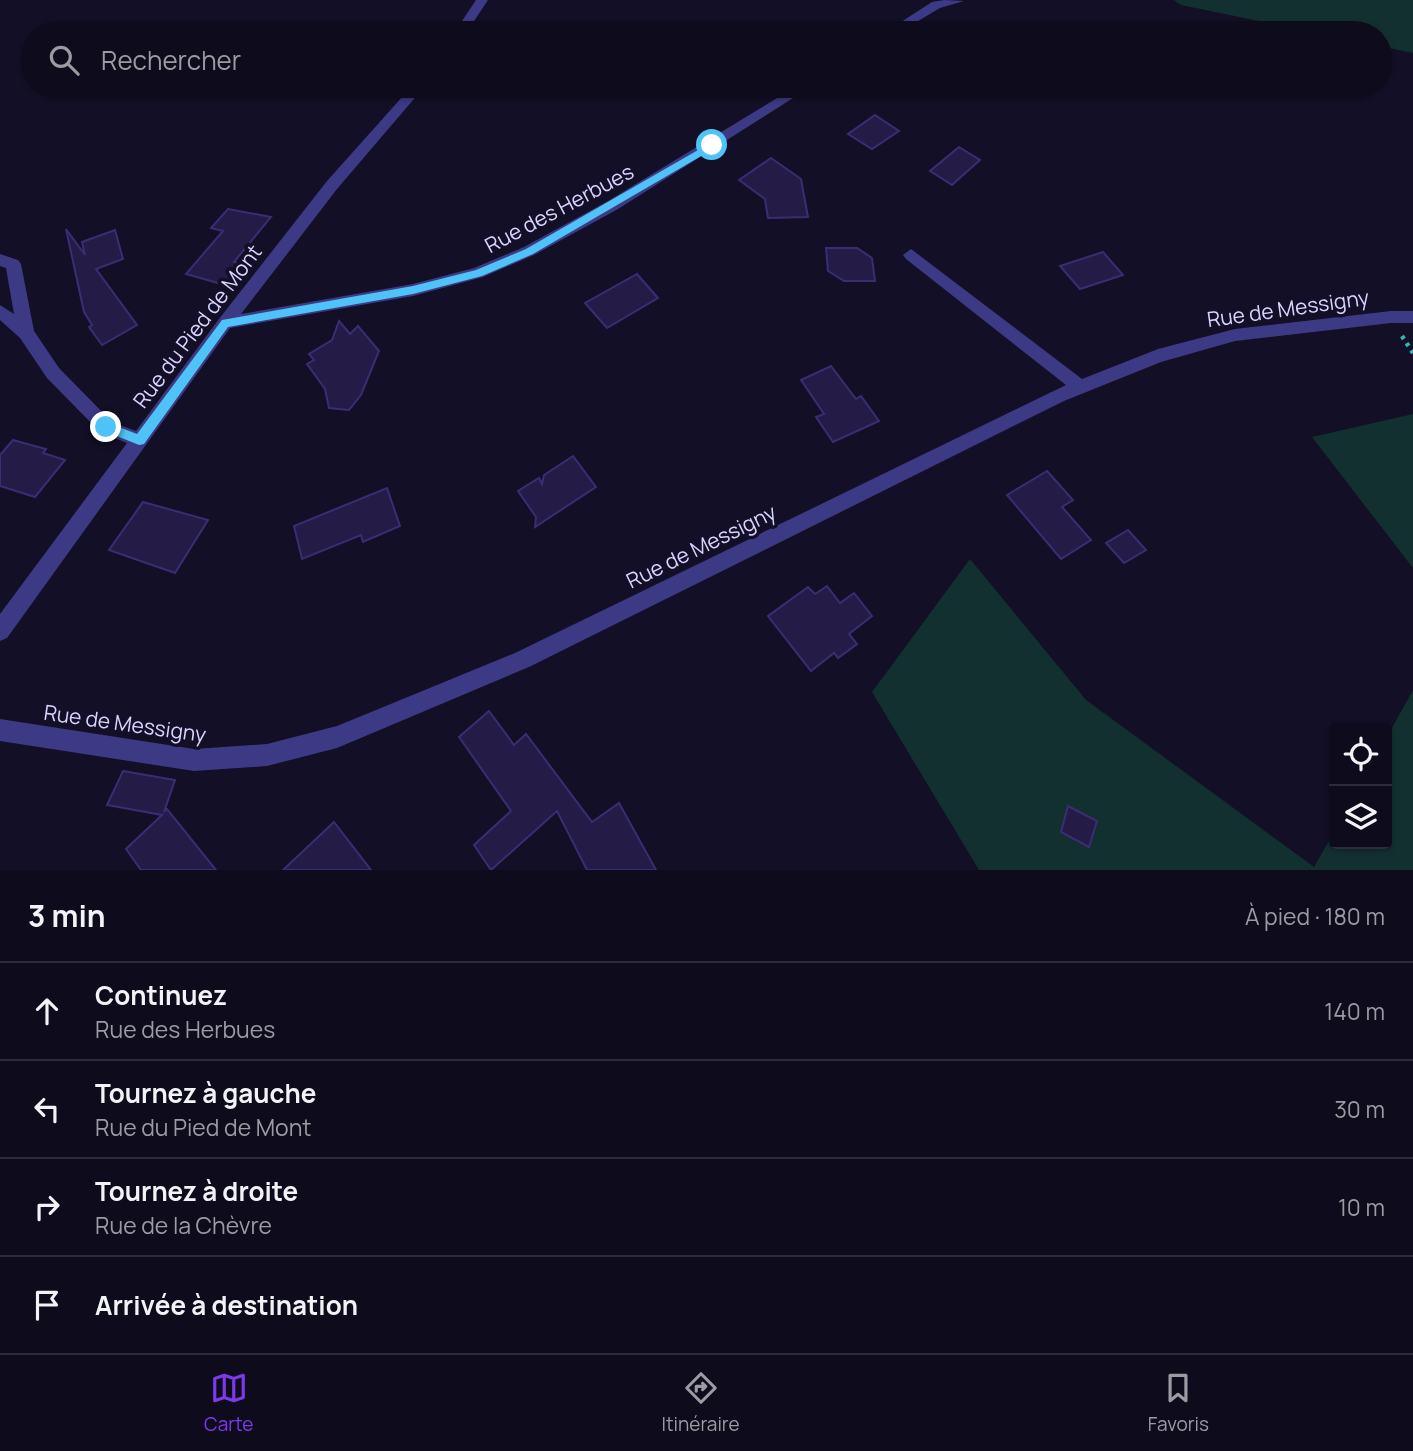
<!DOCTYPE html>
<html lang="fr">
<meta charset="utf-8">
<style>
:root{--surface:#0e0b1c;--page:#171425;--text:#f1f3f6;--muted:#9b9ba3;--line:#2e2b3b;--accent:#7c3aed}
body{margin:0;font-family:Manrope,sans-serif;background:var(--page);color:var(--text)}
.controls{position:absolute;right:21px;bottom:21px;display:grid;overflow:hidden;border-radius:7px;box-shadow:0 2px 5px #0004}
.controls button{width:63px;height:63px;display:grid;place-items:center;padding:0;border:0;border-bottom:2px solid var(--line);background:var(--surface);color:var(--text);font:35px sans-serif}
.stop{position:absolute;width:21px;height:21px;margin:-16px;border:5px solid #4fc3f7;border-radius:50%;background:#fff}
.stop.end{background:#4fc3f7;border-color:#fff;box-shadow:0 2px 7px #0008}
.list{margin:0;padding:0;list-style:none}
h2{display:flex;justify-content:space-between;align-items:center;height:91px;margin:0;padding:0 28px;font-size:30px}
h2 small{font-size:23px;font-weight:400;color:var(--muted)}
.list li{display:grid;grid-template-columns:46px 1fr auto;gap:21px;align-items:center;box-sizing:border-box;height:98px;padding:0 28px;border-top:2px solid var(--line)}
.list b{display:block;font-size:26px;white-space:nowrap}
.list p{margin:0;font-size:23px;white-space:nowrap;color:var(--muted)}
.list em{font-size:23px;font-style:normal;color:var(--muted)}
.icon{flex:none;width:38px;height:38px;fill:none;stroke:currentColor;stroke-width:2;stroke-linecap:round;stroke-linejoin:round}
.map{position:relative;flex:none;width:1413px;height:870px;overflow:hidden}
.search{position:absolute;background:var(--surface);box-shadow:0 2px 5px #0004;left:21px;right:21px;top:21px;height:77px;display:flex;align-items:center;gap:18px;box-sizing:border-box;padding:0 24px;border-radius:38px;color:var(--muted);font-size:26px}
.sheet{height:483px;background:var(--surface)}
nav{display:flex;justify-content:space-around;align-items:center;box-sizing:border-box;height:98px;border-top:2px solid var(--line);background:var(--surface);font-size:19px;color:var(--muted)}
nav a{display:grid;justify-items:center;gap:4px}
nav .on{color:var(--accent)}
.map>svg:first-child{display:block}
.green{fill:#12302f}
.building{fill:#241b47;stroke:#3b2d73;stroke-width:2}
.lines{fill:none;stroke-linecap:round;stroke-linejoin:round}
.path{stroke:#2fb8b0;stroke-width:4.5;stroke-dasharray:3.5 5;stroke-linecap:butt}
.minor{fill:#3d3a85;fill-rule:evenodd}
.route{fill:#4fc3f7}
.labels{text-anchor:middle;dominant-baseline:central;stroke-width:7;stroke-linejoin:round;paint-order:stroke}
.street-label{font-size:21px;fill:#d9d4ff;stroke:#130f26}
</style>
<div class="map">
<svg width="1413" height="870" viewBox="0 0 1413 870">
<rect width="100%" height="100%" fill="#130f26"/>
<!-- green -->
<g class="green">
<polygon points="1174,0 1413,0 1413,53 1380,46 1380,33 1317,33 1181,5"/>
<polygon points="1413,414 1413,568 1312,437"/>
<polygon points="970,559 1086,700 1314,867 1334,832 1334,844 1387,844 1387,737 1413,690 1413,870 979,870 872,692"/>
</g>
<!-- building -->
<g class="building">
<polygon points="875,115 899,131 872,149 848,134"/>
<polygon points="959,147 980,160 952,185 930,171"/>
<polygon points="771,158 801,179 808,217 768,218 765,199 739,180"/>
<polygon points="228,209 271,217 234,262 243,264 225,285 186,274 223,231 211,228"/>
<polygon points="66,229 85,255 82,242 115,230 123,259 96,269 137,325 102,345 89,327 92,325 84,312"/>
<polygon points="826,248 857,248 872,258 875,281 844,281 828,271"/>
<polygon points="1103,252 1123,275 1080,289 1060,266"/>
<polygon points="637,274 658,298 607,328 585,303"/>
<polygon points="339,321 350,334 358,326 379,351 361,395 349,410 329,408 325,389 307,364 314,360 309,354 332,340"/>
<polygon points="831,366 856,399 861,396 879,421 833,442 816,417 824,414 801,380"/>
<polygon points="13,440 46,449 43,453 65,460 35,497 0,486 0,455"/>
<polygon points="573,456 596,487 535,527 536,517 518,491 539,478 542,484 544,475"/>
<polygon points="1047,471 1073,500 1062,507 1091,540 1061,559 1007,495"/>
<polygon points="387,488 400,526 363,542 361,535 302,559 294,526"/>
<polygon points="143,502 208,520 175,573 109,550"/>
<polygon points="1128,530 1146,550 1124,563 1106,543"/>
<polygon points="827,586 840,603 854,593 872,616 849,634 857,644 838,658 834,653 811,671 768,616 808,587 815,594"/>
<polygon points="489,711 514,745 526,734 592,822 619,803 656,870 587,870 557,811 491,870 474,845 511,811 459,737"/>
<polygon points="123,771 175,780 164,812 167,809 216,870 141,870 126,849 162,815 107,805"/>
<polygon points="1068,806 1097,821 1089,847 1061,832"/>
<polygon points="334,822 371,870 283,870"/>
</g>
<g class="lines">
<!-- path -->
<polyline class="path" points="1402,336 1413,353"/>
<!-- minor -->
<g class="minor">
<polygon points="476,0 488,0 466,33 454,33"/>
<polygon points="944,0 964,1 940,8 898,33 884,33 932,2"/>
<polygon points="412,86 425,86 337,189 241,314 413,284 474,268 524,247 608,201 797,86 812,86 618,209 534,255 483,277 413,296 230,328 7,638 0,641 0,614 127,443 100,432 47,378 20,338 0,320 0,305 14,314 6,268 0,266 0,254 18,260 21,264 34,331 59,368 112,422 136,431 219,319 327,181"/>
<polygon points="911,249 1082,379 1158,349 1235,329 1391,311 1413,311 1413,323 1391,323 1235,341 1161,362 1064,401 529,667 337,748 267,766 194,771 0,741 0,719 194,749 267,744 337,726 515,653 1066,385 906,259 903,255"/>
</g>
</g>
<!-- route -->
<polygon class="route" points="712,142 716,145 715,148 533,254 482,276 413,294 228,327 144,444 139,445 102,430 100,427 106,422 137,434 222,320 413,286 476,270 526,249"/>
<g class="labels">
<!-- street labels -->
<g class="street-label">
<text transform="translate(559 208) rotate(-28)">Rue des Herbues</text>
<text transform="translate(1288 308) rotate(-8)">Rue de Messigny</text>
<text transform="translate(197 326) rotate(-53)">Rue du Pied de Mont</text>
<text transform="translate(701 546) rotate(-26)">Rue de Messigny</text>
<text transform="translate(125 723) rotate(8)">Rue de Messigny</text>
</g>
</g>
</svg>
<div class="controls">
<button><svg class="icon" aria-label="locate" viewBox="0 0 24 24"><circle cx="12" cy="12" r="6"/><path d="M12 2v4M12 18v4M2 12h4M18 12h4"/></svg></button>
<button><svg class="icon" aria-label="layers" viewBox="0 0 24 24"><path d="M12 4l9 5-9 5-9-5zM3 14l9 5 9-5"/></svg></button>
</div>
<div class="stop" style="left:712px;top:145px"></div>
<div class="stop end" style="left:106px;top:427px"></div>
<div class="search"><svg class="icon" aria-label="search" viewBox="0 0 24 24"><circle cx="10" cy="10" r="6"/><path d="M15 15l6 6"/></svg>Rechercher</div>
</div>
<section class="sheet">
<h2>3 min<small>À pied · 180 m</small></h2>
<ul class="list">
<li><svg class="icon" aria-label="ahead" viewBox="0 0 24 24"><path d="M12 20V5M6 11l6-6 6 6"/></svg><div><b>Continuez</b><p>Rue des Herbues</p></div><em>140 m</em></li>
<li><svg class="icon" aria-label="left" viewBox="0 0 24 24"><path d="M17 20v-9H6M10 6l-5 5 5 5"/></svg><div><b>Tournez à gauche</b><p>Rue du Pied de Mont</p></div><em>30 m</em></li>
<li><svg class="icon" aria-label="right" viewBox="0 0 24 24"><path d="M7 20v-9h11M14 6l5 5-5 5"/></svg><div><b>Tournez à droite</b><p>Rue de la Chèvre</p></div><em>10 m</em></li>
<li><svg class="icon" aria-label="arrive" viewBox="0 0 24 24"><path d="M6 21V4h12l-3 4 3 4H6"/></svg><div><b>Arrivée à destination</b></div></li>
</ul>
</section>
<nav>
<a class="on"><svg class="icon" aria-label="map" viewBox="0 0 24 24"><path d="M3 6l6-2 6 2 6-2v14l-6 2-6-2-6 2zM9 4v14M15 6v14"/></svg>Carte</a>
<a><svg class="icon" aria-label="directions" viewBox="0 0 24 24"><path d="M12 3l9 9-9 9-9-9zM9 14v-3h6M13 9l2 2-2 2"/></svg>Itinéraire</a>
<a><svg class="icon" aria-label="saved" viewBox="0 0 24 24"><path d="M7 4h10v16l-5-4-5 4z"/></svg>Favoris</a>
</nav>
